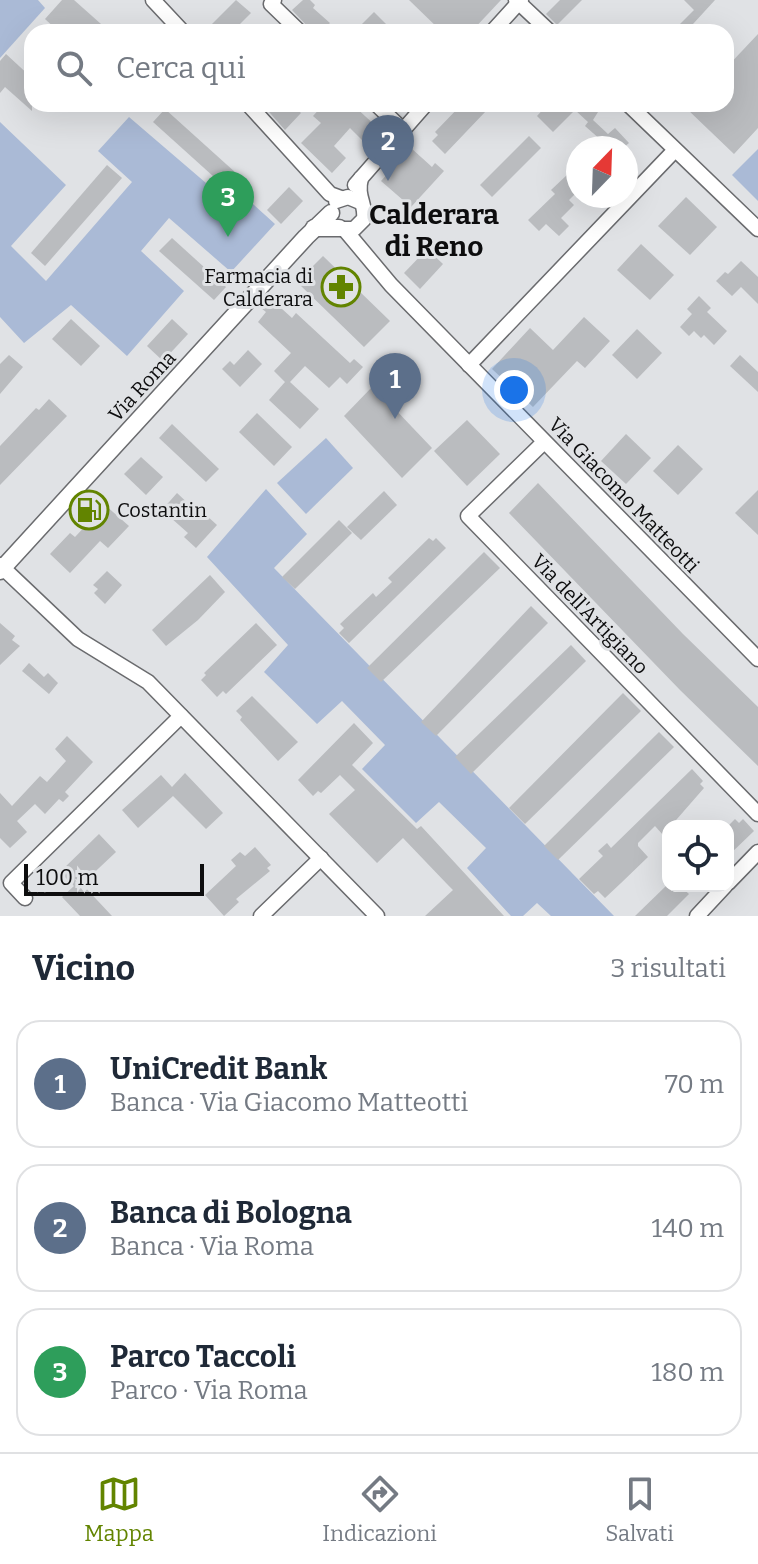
<!DOCTYPE html>
<html lang="it">
<meta charset="utf-8">
<style>
:root{--surface:#fff;--page:#f6f6f7;--text:#1f2937;--muted:#747a83;--line:#e0e1e3;--accent:#628400}
body{margin:0;font-family:Bitter,serif;background:var(--page);color:var(--text)}
.controls{position:absolute;right:24px;bottom:24px;display:grid;overflow:hidden;border-radius:16px;box-shadow:0 8px 32px #0002}
.controls button{width:72px;height:72px;display:grid;place-items:center;padding:0;border:0;border-bottom:2px solid var(--line);background:var(--surface);color:var(--text);font:40px sans-serif}
.compass{position:absolute;left:566px;top:136px;width:72px;height:72px;border-radius:50%;background:var(--surface);box-shadow:0 8px 32px #0002;rotate:23deg}
.scale{position:absolute;left:24px;bottom:20px;width:180px;box-sizing:border-box;padding-left:8px;border:4px solid #0d0d0e;border-top:0;font-size:22px;line-height:28px;white-space:nowrap;color:#0d0d0e;-webkit-text-stroke:6px #e0e2e5;paint-order:stroke}
.you{position:absolute;left:514px;top:390px;width:28px;height:28px;margin:-20px;border:6px solid #fff;border-radius:50%;background:#1a73e8;box-shadow:0 0 0 12px #1a73e833}
.badge{display:grid;place-items:center;width:52px;height:52px;border-radius:50%;background:var(--accent);color:#fff;font-size:26px;font-weight:700}
.pin{position:absolute;translate:-50% -66px;filter:drop-shadow(0 2px 4px #0008)}
.pin::after{content:'';position:absolute;top:42px;width:28px;height:24px;background:inherit;clip-path:polygon(0 0,100% 0,50% 100%)}
.list{margin:0;padding:0;list-style:none}
h2{display:flex;justify-content:space-between;align-items:center;height:104px;margin:0;padding:0 32px;font-size:34px}
h2 small{font-size:26px;font-weight:400;color:var(--muted)}
.list li{display:grid;grid-template-columns:52px 1fr auto;gap:24px;align-items:center;box-sizing:border-box;height:128px;margin:0 16px 16px;padding:0 16px;border:2px solid var(--line);border-radius:24px}
.list b{display:block;font-size:30px;white-space:nowrap}
.list p{margin:0;font-size:26px;white-space:nowrap;color:var(--muted)}
.list em{font-size:26px;font-style:normal;color:var(--muted)}
.icon{flex:none;width:44px;height:44px;fill:none;stroke:currentColor;stroke-width:2;stroke-linecap:round;stroke-linejoin:round}
.map{position:relative;flex:none;width:758px;height:916px;overflow:hidden}
.search{position:absolute;background:var(--surface);box-shadow:0 8px 32px #0002;left:24px;right:24px;top:24px;height:88px;display:flex;align-items:center;gap:20px;box-sizing:border-box;padding:0 28px;border-radius:24px;color:var(--muted);font-size:30px}
.sheet{height:536px;background:var(--surface)}
nav{display:flex;justify-content:space-around;align-items:center;box-sizing:border-box;height:112px;border-top:2px solid var(--line);background:var(--surface);font-size:22px;color:var(--muted)}
nav a{display:grid;justify-items:center;gap:4px}
nav .on{color:var(--accent)}
.map>svg:first-child{display:block}
.green{fill:#aabad6}
.building{fill:#babcbf}
.lines{fill:none;stroke-linecap:round;stroke-linejoin:round}
.minor-casing{stroke:#6a6b6e;stroke-width:17}
.tertiary-casing{stroke:#6a6b6e;stroke-width:19}
.minor{stroke:#fff;stroke-width:14}
.tertiary{stroke:#fff;stroke-width:16}
.labels{text-anchor:middle;dominant-baseline:central;stroke-width:6;stroke-linejoin:round;paint-order:stroke}
.poi-label{font-size:20px;fill:#0d0d0e;stroke:#e0e2e5;text-anchor:end}
.street-label{font-size:20px;fill:#0d0d0e;stroke:#e0e2e5}
.district-label{font-size:28px;font-weight:bold;fill:#0d0d0e;stroke:#e0e2e5}
</style>
<div class="map">
<svg width="758" height="916" viewBox="0 0 758 916">
<rect width="100%" height="100%" fill="#e0e2e5"/>
<!-- green -->
<g class="green">
<polygon points="0,0 38,0 45,8 0,58"/>
<polygon points="129,117 234,207 244,196 275,224 231,272 169,218 141,251 184,291 127,356 71,305 24,343 0,317 0,122 66,185 11,246 46,281 132,182 98,151"/>
<polygon points="758,149 758,201 732,175"/>
<polygon points="326,438 353,468 306,514 277,483"/>
<polygon points="266,489 307,534 274,568 614,916 551,916 537,903 523,916 511,916 467,868 486,848 439,802 416,823 362,769 385,745 342,701 317,724 264,672 288,645 207,557"/>
</g>
<!-- building -->
<g class="building">
<polygon points="62,0 74,0 110,32 59,32 45,19"/>
<polygon points="236,0 251,13 232,32 204,32"/>
<polygon points="303,0 310,0 315,5 313,8 330,23 321,32 309,28 292,10"/>
<polygon points="409,0 501,0 471,32 442,32"/>
<polygon points="560,0 582,0 557,25 546,14"/>
<polygon points="684,0 715,0 693,24 701,32 672,32 694,10"/>
<polygon points="374,12 394,32 354,32"/>
<polygon points="758,34 758,128 734,154 687,109 691,104 726,104 726,68"/>
<polygon points="6,54 32,78 32,111 5,87 0,93 0,61"/>
<polygon points="262,104 292,104 301,113 285,130"/>
<polygon points="324,104 352,104 379,129 365,143 350,128 334,146 346,158 332,173 301,143 321,123 313,116"/>
<polygon points="462,104 479,104 486,111 445,154 432,141 438,135 435,132"/>
<polygon points="548,104 603,104 593,120 608,134 615,128 629,143 623,148 594,148 602,141 585,126 588,122 575,110 553,132 537,116"/>
<polygon points="165,109 246,182 234,195 153,122"/>
<polygon points="529,136 541,148 492,197 480,185"/>
<polygon points="411,148 432,167 435,163 444,171 411,207 381,181"/>
<polygon points="107,165 122,178 45,266 31,253"/>
<polygon points="568,174 578,184 578,191 569,200 574,205 561,218 569,226 559,236 546,224 539,231 528,220 555,194 551,190"/>
<polygon points="289,187 303,201 281,224 267,210"/>
<polygon points="686,197 717,227 690,255 658,226"/>
<polygon points="172,238 226,287 214,300 159,251"/>
<polygon points="641,244 674,275 650,300 617,270"/>
<polygon points="427,249 443,264 420,289 404,273"/>
<polygon points="323,256 390,321 364,347 301,286 306,282 301,278"/>
<polygon points="741,261 758,277 758,304 741,287 732,296 716,281 725,272 728,274"/>
<polygon points="699,296 711,308 707,312 727,331 714,345 704,335 701,338 694,331 689,336 680,327 692,314 687,309"/>
<polygon points="270,298 292,318 296,313 350,363 354,359 363,367 347,384 340,377 329,388 305,366 290,382 319,409 300,429 269,400 285,382 274,371 291,353 258,322 266,312 261,308"/>
<polygon points="584,317 610,341 585,368 577,361 533,407 492,369 530,328 553,350"/>
<polygon points="71,319 100,346 81,366 52,339"/>
<polygon points="172,319 188,334 163,361 147,346"/>
<polygon points="637,329 662,353 637,379 612,355"/>
<polygon points="248,350 262,364 240,387 222,369 230,361 234,365"/>
<polygon points="9,355 23,367 0,394 0,364"/>
<polygon points="740,355 758,372 758,392 730,366"/>
<polygon points="373,386 432,448 402,478 344,416"/>
<polygon points="49,399 67,416 0,485 0,446 36,408 39,410"/>
<polygon points="257,413 292,447 274,466 239,432"/>
<polygon points="467,420 500,454 467,486 434,451"/>
<polygon points="172,424 219,469 206,482 159,438"/>
<polygon points="626,434 651,458 626,484 601,461"/>
<polygon points="678,445 703,469 678,495 653,471"/>
<polygon points="141,457 163,477 146,495 124,474"/>
<polygon points="538,483 683,634 758,707 758,766 680,690 509,513"/>
<polygon points="758,490 758,535 735,513"/>
<polygon points="384,491 397,505 361,540 347,527"/>
<polygon points="177,493 193,508 195,505 217,525 196,548 184,537 188,533 162,510"/>
<polygon points="88,500 99,511 105,505 129,526 108,548 100,541 70,573 50,554 70,533 75,537 90,521 79,510"/>
<polygon points="339,520 352,533 295,589 282,577"/>
<polygon points="429,538 433,541 436,538 446,548 349,643 339,633 344,628 340,624 373,593 376,597 392,582 388,578"/>
<polygon points="484,552 500,568 381,682 367,668"/>
<polygon points="107,571 122,585 105,604 94,593 98,589 93,585"/>
<polygon points="210,575 225,592 198,620 166,646 152,630"/>
<polygon points="531,606 548,623 436,736 421,722"/>
<polygon points="0,623 15,636 12,640 20,646 0,665"/>
<polygon points="256,623 277,645 226,694 223,691 217,697 201,680 206,675 204,673"/>
<polygon points="571,645 586,661 471,774 455,757"/>
<polygon points="29,663 44,677 48,673 58,683 49,694 22,671"/>
<polygon points="623,693 641,711 525,824 509,808"/>
<polygon points="252,696 298,742 278,761 240,720 242,717 236,711"/>
<polygon points="354,723 373,743 352,765 417,829 421,826 504,916 425,916 453,890 447,884 403,838 377,863 329,814 355,790 340,775 321,793 318,791 313,796 298,780"/>
<polygon points="659,732 674,747 558,860 544,846"/>
<polygon points="67,736 93,762 65,792 69,796 63,802 59,799 45,814 35,804 17,821 27,832 10,848 0,838 0,793 12,806 40,776 47,782 66,761 55,749"/>
<polygon points="692,769 703,781 700,784 704,788 663,835 655,826 638,843 638,846 648,857 621,883 605,898 598,891 594,894 579,879 603,856 598,851 607,843 611,848"/>
<polygon points="185,773 223,813 206,829 173,796 138,828 122,810 161,775 172,787"/>
<polygon points="735,819 739,823 743,819 754,831 728,856 728,826"/>
<polygon points="99,834 116,852 82,884 112,916 80,916 62,897 74,886 60,872"/>
<polygon points="255,847 271,865 267,868 270,871 236,899 239,902 224,916 205,895 236,866 231,860 240,852 245,856"/>
<polygon points="666,886 680,886 689,894 667,916 635,916"/>
</g>
<g class="lines">
<!-- minor casing -->
<g class="minor-casing">
<g id="minor">
<polyline points="153,0 183,32"/>
<polyline points="274,0 271,4 300,32"/>
<polyline points="516,0 550,32"/>
<polyline points="492,32 521,0"/>
<polyline points="248,104 330,194 341,198"/>
<polyline points="376,104 403,130"/>
<polyline points="628,104 758,229"/>
<polyline points="355,185 426,104"/>
<polyline points="336,201 348,197 360,202"/>
<path d="M341,229H354L364,219C366,203 356,197 361,178"/>
<polyline points="345,230 391,285 758,659"/>
<polyline points="469,365 674,151"/>
<polyline points="544,442 468,516 758,814"/>
<polyline points="0,565 78,639 148,682 377,916"/>
<polyline points="728,883 758,852"/>
<polyline points="25,898 11,883 181,716"/>
<polyline points="261,916 321,858"/>
<polyline points="697,916 725,886"/>
</g>
</g>
<!-- tertiary casing -->
<g class="tertiary-casing">
<g id="tertiary">
<polyline points="314,228 339,228"/>
<polyline points="0,571 306,237 331,213"/>
</g>
</g>
<!-- minor -->
<use href="#minor" class="minor"/>
<!-- tertiary -->
<use href="#tertiary" class="tertiary"/>
</g>
<!-- icons -->
<defs>
<g id="pharmacy-ring" transform="scale(2)"><circle r="9.5" fill="#e0e2e5" stroke="#628400" stroke-width="1.5"/><path d="M-2-6h4v4h4v4h-4v4h-4v-4h-4v-4h4Z" fill="#628400"/></g>
<g id="fuel-ring" transform="scale(2)"><circle r="9.5" fill="#e0e2e5" stroke="#628400" stroke-width="1.5"/><path d="M-5.5-6h7V0h2V4h1.3V-2.5L3-4.5l.8-.8L6-3V5H2.5V1h-1V6h-7ZM-4.2-4.7v3.2H.2V-4.7Z" fill="#628400"/></g>
</defs>
<g fill-rule="evenodd">
<use href="#pharmacy-ring" x="341" y="287"/>
<use href="#fuel-ring" x="89" y="510"/>
</g>
<g class="labels">
<!-- poi labels -->
<g class="poi-label">
<text x="313" y="276">Farmacia di<tspan x="313" dy="23">Calderara</tspan></text>
<text x="117" y="510" text-anchor="start">Costantin</text>
</g>
<!-- street labels -->
<g class="street-label">
<text transform="translate(142 386) rotate(-47)">Via Roma</text>
<text transform="translate(624 495) rotate(46)">Via Giacomo Matteotti</text>
<text transform="translate(590 614) rotate(46)">Via dell'Artigiano</text>
</g>
<!-- district labels -->
<g class="district-label">
<text x="434" y="214">Calderara<tspan x="434" dy="32">di Reno</tspan></text>
</g>
</g>
</svg>
<div class="controls">
<button><svg class="icon" aria-label="locate" viewBox="0 0 24 24"><circle cx="12" cy="12" r="6"/><path d="M12 2v4M12 18v4M2 12h4M18 12h4"/></svg></button>
</div>
<svg class="compass" viewBox="-18 -18 36 36"><path d="M0-13l5 13h-10z" fill="#e53935"/><path d="M0 13l5-13h-10z" fill="#747a83"/></svg>
<div class="scale">100 m</div>
<div class="you"></div>
<div class="pin badge" style="left:395px;top:419px;background:#5c6f8a">1</div>
<div class="pin badge" style="left:388px;top:181px;background:#5c6f8a">2</div>
<div class="pin badge" style="left:228px;top:237px;background:#2e9e5b">3</div>
<div class="search"><svg class="icon" aria-label="search" viewBox="0 0 24 24"><circle cx="10" cy="10" r="6"/><path d="M15 15l6 6"/></svg>Cerca qui</div>
</div>
<section class="sheet">
<h2>Vicino<small>3 risultati</small></h2>
<ul class="list">
<li><span class="badge" style="background:#5c6f8a">1</span><div><b>UniCredit Bank</b><p>Banca · Via Giacomo Matteotti</p></div><em>70 m</em></li>
<li><span class="badge" style="background:#5c6f8a">2</span><div><b>Banca di Bologna</b><p>Banca · Via Roma</p></div><em>140 m</em></li>
<li><span class="badge" style="background:#2e9e5b">3</span><div><b>Parco Taccoli</b><p>Parco · Via Roma</p></div><em>180 m</em></li>
</ul>
</section>
<nav>
<a class="on"><svg class="icon" aria-label="map" viewBox="0 0 24 24"><path d="M3 6l6-2 6 2 6-2v14l-6 2-6-2-6 2zM9 4v14M15 6v14"/></svg>Mappa</a>
<a><svg class="icon" aria-label="directions" viewBox="0 0 24 24"><path d="M12 3l9 9-9 9-9-9zM9 14v-3h6M13 9l2 2-2 2"/></svg>Indicazioni</a>
<a><svg class="icon" aria-label="saved" viewBox="0 0 24 24"><path d="M7 4h10v16l-5-4-5 4z"/></svg>Salvati</a>
</nav>
